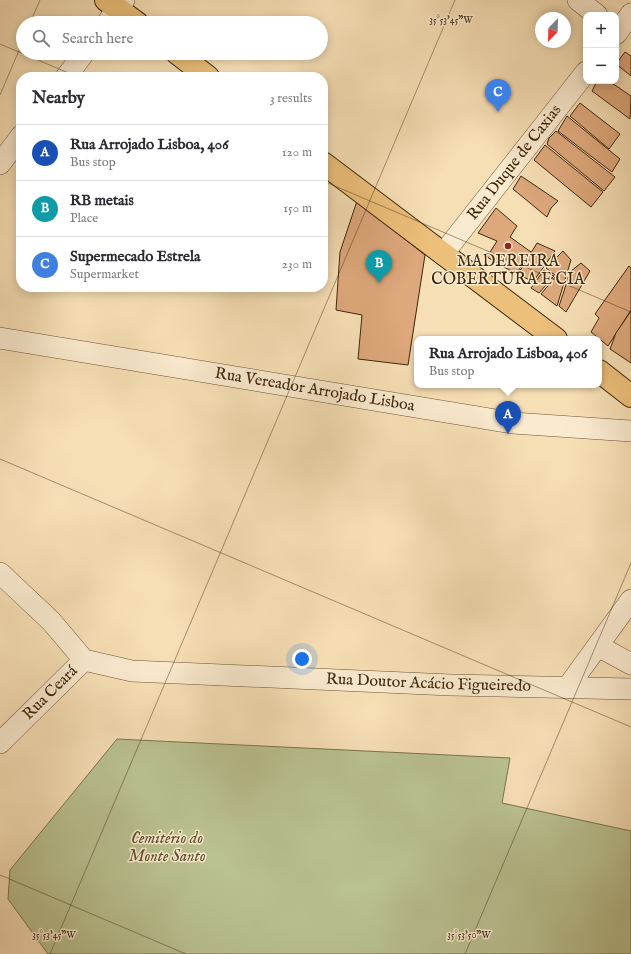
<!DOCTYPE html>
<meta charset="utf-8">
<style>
:root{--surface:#fff;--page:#f2f2f3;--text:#2b2b33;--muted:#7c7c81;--line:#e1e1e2;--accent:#0b8043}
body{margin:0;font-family:"IM FELL English",serif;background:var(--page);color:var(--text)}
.controls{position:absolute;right:12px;top:12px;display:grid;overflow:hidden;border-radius:8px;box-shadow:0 2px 10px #0003}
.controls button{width:36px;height:36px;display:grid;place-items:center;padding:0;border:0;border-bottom:1px solid var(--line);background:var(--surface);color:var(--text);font:20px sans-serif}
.compass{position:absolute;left:535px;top:12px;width:36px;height:36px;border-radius:50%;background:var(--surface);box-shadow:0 2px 10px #0003;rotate:203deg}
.you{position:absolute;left:302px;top:659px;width:14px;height:14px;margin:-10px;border:3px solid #fff;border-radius:50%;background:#1a73e8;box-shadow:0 0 0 6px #1a73e833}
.badge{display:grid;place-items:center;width:26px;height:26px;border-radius:50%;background:var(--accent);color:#fff;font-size:13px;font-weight:700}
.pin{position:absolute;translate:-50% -33px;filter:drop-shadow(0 1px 2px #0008)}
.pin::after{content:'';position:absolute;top:21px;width:14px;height:12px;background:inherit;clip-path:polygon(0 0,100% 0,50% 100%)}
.popup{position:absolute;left:414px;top:336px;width:188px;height:52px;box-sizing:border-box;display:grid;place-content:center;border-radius:8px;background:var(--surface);filter:drop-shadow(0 1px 3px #0005);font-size:13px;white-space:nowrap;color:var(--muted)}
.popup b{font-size:15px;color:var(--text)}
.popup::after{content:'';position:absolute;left:50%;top:100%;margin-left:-8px;border:8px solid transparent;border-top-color:var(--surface)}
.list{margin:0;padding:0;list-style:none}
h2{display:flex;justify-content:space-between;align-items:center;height:52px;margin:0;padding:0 16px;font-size:17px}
h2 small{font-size:13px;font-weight:400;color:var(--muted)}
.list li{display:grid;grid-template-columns:26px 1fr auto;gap:12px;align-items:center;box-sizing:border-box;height:56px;padding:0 16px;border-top:1px solid var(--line)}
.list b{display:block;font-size:15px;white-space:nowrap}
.list p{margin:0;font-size:13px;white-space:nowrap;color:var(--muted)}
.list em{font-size:13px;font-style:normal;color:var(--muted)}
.icon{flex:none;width:22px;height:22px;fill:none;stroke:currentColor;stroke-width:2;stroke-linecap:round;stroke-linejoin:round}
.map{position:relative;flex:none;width:631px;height:954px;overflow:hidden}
.search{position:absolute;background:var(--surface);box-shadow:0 2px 10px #0003;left:16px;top:16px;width:312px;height:44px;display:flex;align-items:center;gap:10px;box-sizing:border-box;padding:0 14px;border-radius:22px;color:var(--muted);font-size:15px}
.panel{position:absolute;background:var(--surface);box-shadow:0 2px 10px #0003;left:16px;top:72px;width:312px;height:220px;border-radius:16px}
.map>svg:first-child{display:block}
.green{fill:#bac290;stroke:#7c744d}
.building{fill:#dda87b;stroke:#3f270a}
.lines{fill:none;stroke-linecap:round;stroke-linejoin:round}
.minor-casing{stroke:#6d5535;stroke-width:22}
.major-casing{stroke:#3f270a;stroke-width:24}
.minor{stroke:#faeacf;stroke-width:21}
.major{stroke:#ecc07a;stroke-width:22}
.ticks{fill:none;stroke:#3f270a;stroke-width:1;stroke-opacity:0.45}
.poi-dot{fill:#8f2418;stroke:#faeacf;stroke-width:1.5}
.labels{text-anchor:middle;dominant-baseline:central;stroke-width:3;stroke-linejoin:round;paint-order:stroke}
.street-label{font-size:16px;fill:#3f270a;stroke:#faeacf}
.poi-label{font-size:16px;fill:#3f270a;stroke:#faeacf}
.park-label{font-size:16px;font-style:italic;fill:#5e4e2c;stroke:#faeacf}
.ticks-label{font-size:10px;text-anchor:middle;fill:#3f270a;stroke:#faeacf;stroke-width:3;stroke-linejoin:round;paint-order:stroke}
</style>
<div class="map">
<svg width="631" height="954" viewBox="0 0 631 954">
<rect width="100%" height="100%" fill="#f7dfb5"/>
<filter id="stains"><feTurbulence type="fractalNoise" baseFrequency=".005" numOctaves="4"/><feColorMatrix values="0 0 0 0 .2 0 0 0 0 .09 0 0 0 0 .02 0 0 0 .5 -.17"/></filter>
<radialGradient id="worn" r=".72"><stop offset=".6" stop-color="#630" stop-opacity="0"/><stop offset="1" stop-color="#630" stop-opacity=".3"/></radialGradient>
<!-- green -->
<polygon class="green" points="117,739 510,758 502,803 631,831 631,954 48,954 8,899 10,870"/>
<!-- building -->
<g class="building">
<polygon points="625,52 631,56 631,76 616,64"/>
<polygon points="597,81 609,81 631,96 630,119 592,91"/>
<polygon points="580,103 620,134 609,149 570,116"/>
<polygon points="567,116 620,159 612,172 558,131"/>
<polygon points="556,131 615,177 604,191 547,144 549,138"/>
<polygon points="545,145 603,192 591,207 534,160"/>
<polygon points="521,176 558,201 551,208 547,217 513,189"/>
<polygon points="357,201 425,255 408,365 358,359 362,315 336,310 340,252"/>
<polygon points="496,208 517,226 510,237 531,252 516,274 487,257 497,241 478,233"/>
<polygon points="537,243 555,251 533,282 518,274"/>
<polygon points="563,251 571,260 557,306 541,294 556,276 546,268"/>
<polygon points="581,263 590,271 566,312 559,306 563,294 570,272"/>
<polygon points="629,266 631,268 631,310 608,346 591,332 599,318 595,314"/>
<polygon points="544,270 554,276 539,293 531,288"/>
<polygon points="631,311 631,363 610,349 616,333"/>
</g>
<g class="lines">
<!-- minor casing -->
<g class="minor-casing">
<g id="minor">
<polyline points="578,0 597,15"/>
<polyline points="107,23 124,0"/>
<polyline points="616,34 631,14"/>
<polyline points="66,77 84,53"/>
<polyline points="0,164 21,136"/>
<path id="s1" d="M443,254L586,72"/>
<path id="s2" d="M0,338L513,423L631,431"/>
<path id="s3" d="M0,573L51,621L84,660L132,671L451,685L631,689"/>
<polyline points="598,646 631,664"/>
<polyline points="567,688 631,600"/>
<path id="s4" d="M0,743L84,660"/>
</g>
</g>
<!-- major casing -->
<g class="major-casing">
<g id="major">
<polyline points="106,0 137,23"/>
<polyline points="177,53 208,77"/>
<polyline points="323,163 556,339"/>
<polyline points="599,371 631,396"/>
</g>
</g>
<!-- minor -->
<use href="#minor" class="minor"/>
<!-- major -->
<use href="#major" class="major"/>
</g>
<!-- ticks -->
<path class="ticks" d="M30,23L40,0M0,44L78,77M0,95L23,41M323,181L631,312M0,459L631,727M0,875L186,954M50,954L455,0M465,954L631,563"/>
<!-- markers -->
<circle class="poi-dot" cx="508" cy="246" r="4"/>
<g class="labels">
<!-- street labels -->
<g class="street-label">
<text stroke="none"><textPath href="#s1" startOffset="116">Rua Duque de Caxias</textPath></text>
<text stroke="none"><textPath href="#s2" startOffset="319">Rua Vereador Arrojado Lisboa</textPath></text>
<text stroke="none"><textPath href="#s3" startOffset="467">Rua Doutor Acácio Figueiredo</textPath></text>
<text stroke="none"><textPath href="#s4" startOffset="71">Rua Ceará</textPath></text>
</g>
<!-- poi labels -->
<g class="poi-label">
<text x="508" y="262">MADEREIRA<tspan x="508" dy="18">COBERTURA E CIA</tspan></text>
</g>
<!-- park labels -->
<g class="park-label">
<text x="167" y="839">Cemitério do<tspan x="167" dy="18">Monte Santo</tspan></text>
</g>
</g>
<g class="ticks-label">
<text x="451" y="23">35°53'45"W</text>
<text x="54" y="938">35°53'45"W</text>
<text x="469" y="938">35°53'50"W</text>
</g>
<rect width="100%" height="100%" filter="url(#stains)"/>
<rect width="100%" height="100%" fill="url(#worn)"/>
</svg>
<div class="controls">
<button>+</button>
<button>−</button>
</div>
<svg class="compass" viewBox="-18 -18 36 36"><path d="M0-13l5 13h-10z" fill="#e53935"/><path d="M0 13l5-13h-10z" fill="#7c7c81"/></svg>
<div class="you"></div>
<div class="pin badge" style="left:508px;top:434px;background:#1a4fb4">A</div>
<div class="popup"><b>Rua Arrojado Lisboa, 406</b>Bus stop</div>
<div class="pin badge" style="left:379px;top:283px;background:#0f9aa8">B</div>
<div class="pin badge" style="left:498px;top:112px;background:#3f7fe0">C</div>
<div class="search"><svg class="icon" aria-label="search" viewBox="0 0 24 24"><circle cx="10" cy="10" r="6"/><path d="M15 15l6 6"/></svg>Search here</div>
<section class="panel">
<h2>Nearby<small>3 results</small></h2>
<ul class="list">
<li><span class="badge" style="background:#1a4fb4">A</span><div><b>Rua Arrojado Lisboa, 406</b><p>Bus stop</p></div><em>120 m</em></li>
<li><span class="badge" style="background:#0f9aa8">B</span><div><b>RB metais</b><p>Place</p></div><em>150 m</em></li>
<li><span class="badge" style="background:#3f7fe0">C</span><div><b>Supermecado Estrela</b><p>Supermarket</p></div><em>230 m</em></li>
</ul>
</section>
</div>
